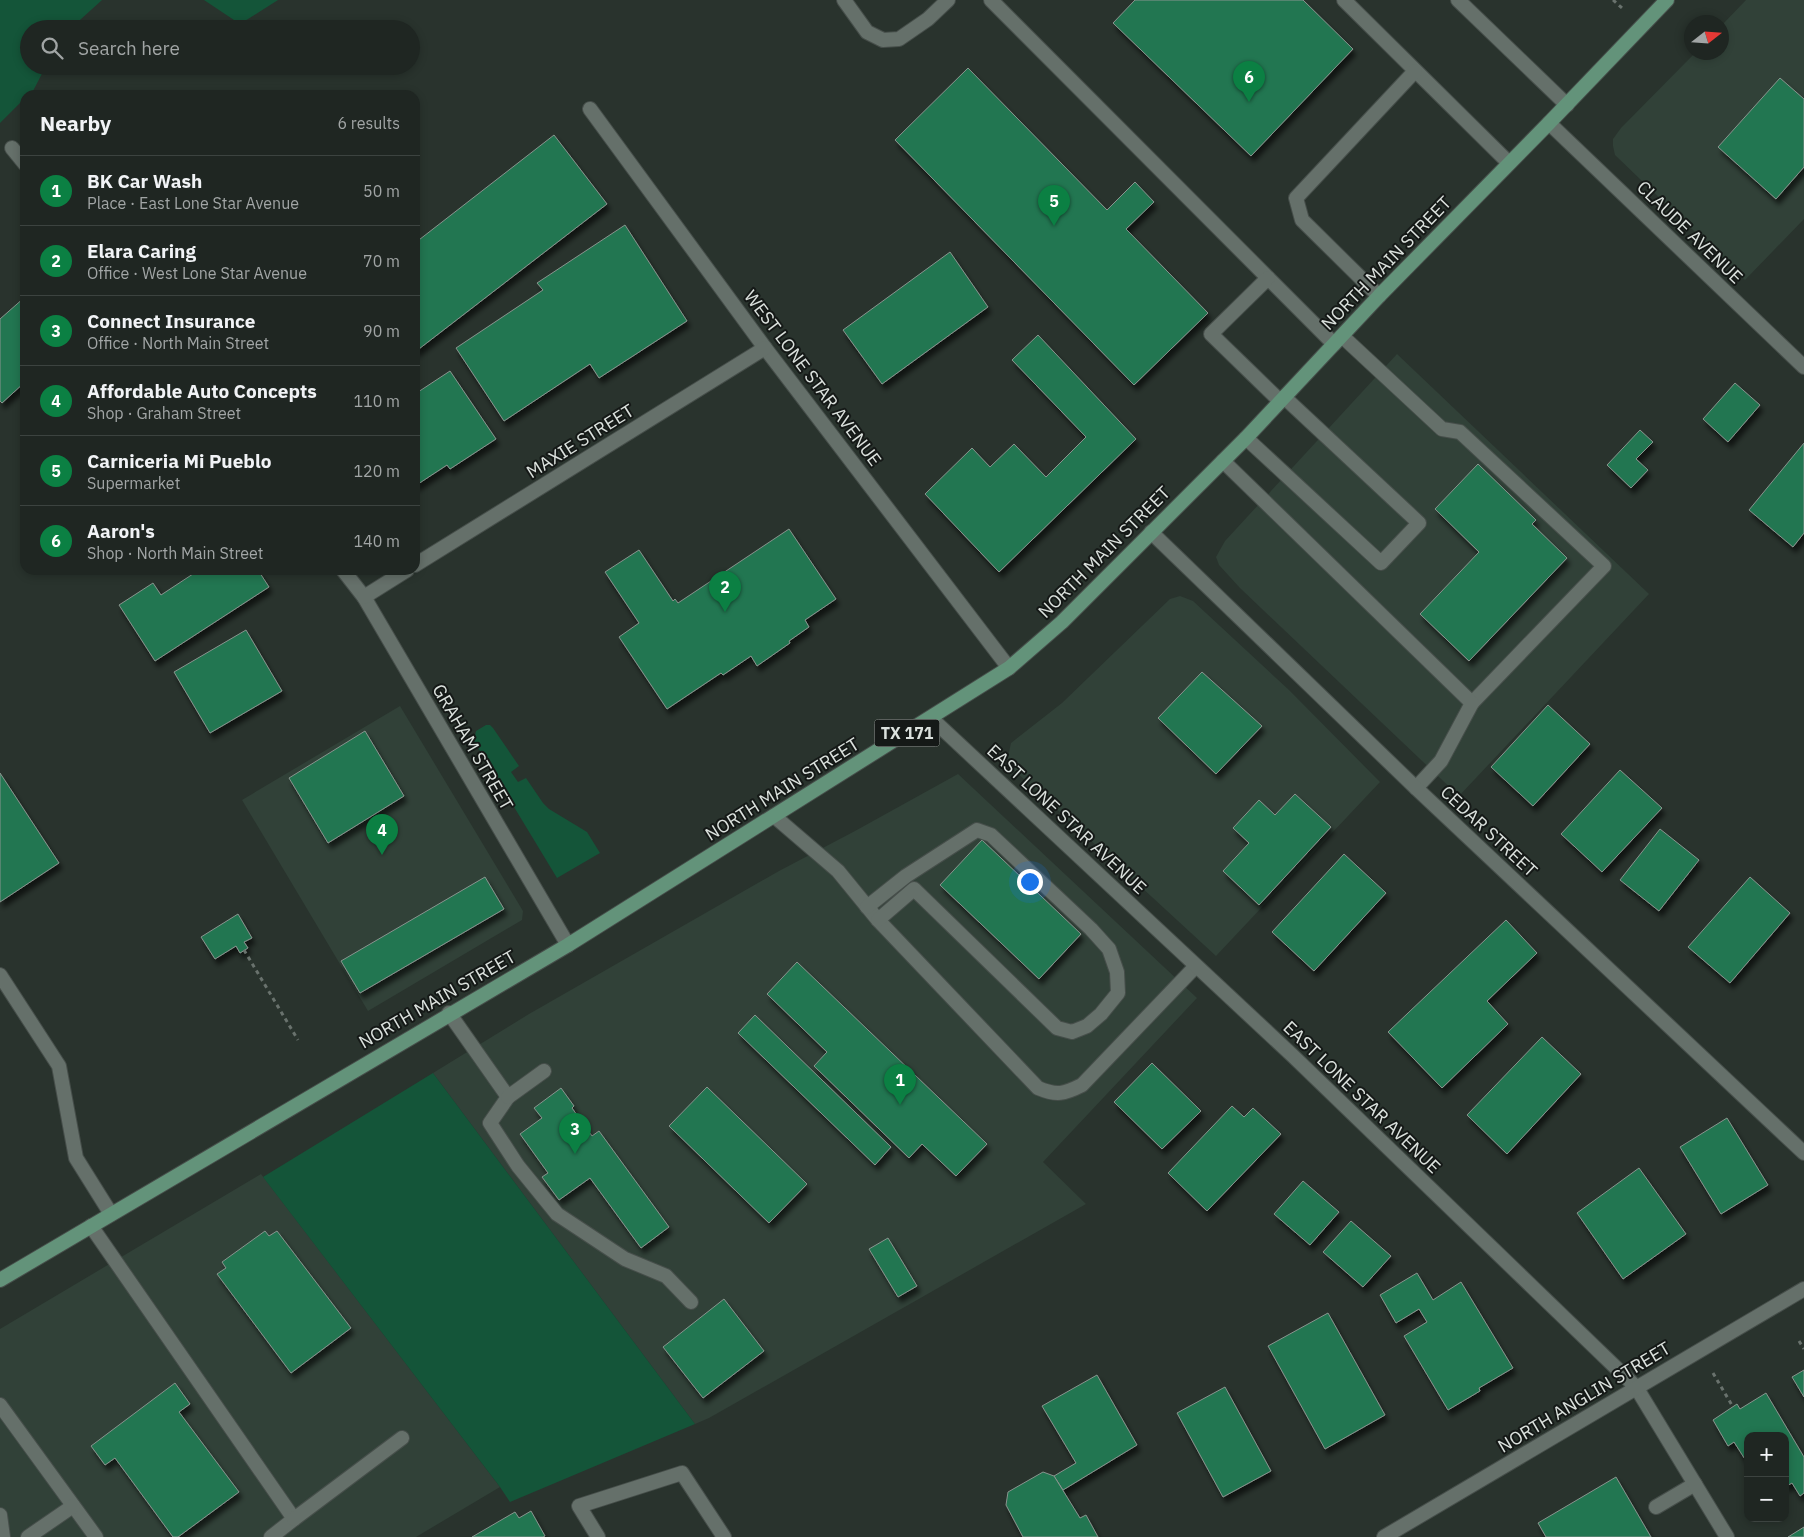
<!DOCTYPE html>
<meta charset="utf-8">
<style>
:root{--surface:#1f2622;--page:#272e2a;--text:#f1f3f6;--muted:#a1a5a5;--line:#3c4340;--accent:#0b8043}
body{margin:0;font-family:"IBM Plex Sans",sans-serif;background:var(--page);color:var(--text)}
.controls{position:absolute;right:15px;bottom:15px;display:grid;overflow:hidden;border-radius:10px;box-shadow:0 2px 8px #0003}
.controls button{width:45px;height:45px;display:grid;place-items:center;padding:0;border:0;border-bottom:1px solid var(--line);background:var(--surface);color:var(--text);font:25px sans-serif}
.compass{position:absolute;left:1684px;top:15px;width:45px;height:45px;border-radius:50%;background:var(--surface);box-shadow:0 2px 8px #0003;rotate:73deg}
.you{position:absolute;left:1029px;top:881px;width:18px;height:18px;margin:-12px;border:4px solid #fff;border-radius:50%;background:#1a73e8;box-shadow:0 0 0 8px #1a73e833}
.badge{display:grid;place-items:center;width:32px;height:32px;border-radius:50%;background:var(--accent);color:#fff;font-size:16px;font-weight:700}
.pin{position:absolute;translate:-50% -41px;filter:drop-shadow(0 1px 2px #0008)}
.pin::after{content:'';position:absolute;top:26px;width:18px;height:15px;background:inherit;clip-path:polygon(0 0,100% 0,50% 100%)}
.list{margin:0;padding:0;list-style:none}
h2{display:flex;justify-content:space-between;align-items:center;height:65px;margin:0;padding:0 20px;font-size:21px}
h2 small{font-size:16px;font-weight:400;color:var(--muted)}
.list li{display:grid;grid-template-columns:32px 1fr auto;gap:15px;align-items:center;box-sizing:border-box;height:70px;padding:0 20px;border-top:1px solid var(--line)}
.list b{display:block;font-size:19px;white-space:nowrap}
.list p{margin:0;font-size:16px;white-space:nowrap;color:var(--muted)}
.list em{font-size:16px;font-style:normal;color:var(--muted)}
.icon{flex:none;width:28px;height:28px;fill:none;stroke:currentColor;stroke-width:2;stroke-linecap:round;stroke-linejoin:round}
.map{position:relative;flex:none;width:1804px;height:1537px;overflow:hidden}
.search{position:absolute;background:var(--surface);box-shadow:0 2px 8px #0003;left:20px;top:20px;width:400px;height:55px;display:flex;align-items:center;gap:12px;box-sizing:border-box;padding:0 18px;border-radius:28px;color:var(--muted);font-size:19px}
.panel{position:absolute;background:var(--surface);box-shadow:0 2px 8px #0003;left:20px;top:90px;width:400px;height:485px;border-radius:15px}
.map>svg:first-child{display:block}
.built{fill:#314138}
.green{fill:#145539}
.building{fill:#207651;stroke:#89948e;filter:url(#shadow)}
.lines{fill:none;stroke-linecap:round;stroke-linejoin:round}
.service-casing{stroke:#464e4a;stroke-width:16}
.minor-casing{stroke:#464e4a;stroke-width:16}
.tertiary-casing{stroke:#464e4a;stroke-width:16}
.primary-casing{stroke:#464e4a;stroke-width:16}
.path{stroke:#69726d;stroke-width:3;stroke-dasharray:4 4;stroke-linecap:butt}
.service{stroke:#65706a;stroke-width:14}
.minor{stroke:#65706a;stroke-width:14}
.tertiary{stroke:#65706a;stroke-width:14}
.primary{stroke:#63937a;stroke-width:14}
.labels{text-anchor:middle;dominant-baseline:central;stroke-width:4;stroke-linejoin:round;paint-order:stroke}
.shield{fill:#151917;stroke:#a0a6a2;stroke-width:1}
.shield-label{font-size:16px;font-weight:bold;fill:#dce2de}
.street-label{font-size:18px;fill:#dce2de;stroke:#151917}
</style>
<div class="map">
<svg width="1804" height="1537" viewBox="0 0 1804 1537">
<defs>
<filter id="shadow"><feDropShadow dx="3" dy="5.5" stdDeviation="2.5" flood-color="#0009"/></filter>
</defs>
<rect width="100%" height="100%" fill="#29332d"/>
<!-- built -->
<g class="built">
<polygon points="1746,0 1804,0 1804,219 1745,280 1615,155 1613,146 1613,139 1621,128 1695,53 1722,52 1722,25"/>
<polygon points="1397,354 1649,594 1459,796 1240,588 1219,565 1216,557 1225,541"/>
<polygon points="1180,596 1193,601 1289,690 1380,782 1216,956 1014,770 1007,761 1011,743 1062,703 1170,599"/>
<polygon points="400,706 523,911 522,920 368,1011 242,800"/>
<polygon points="958,774 1197,998 1043,1162 1086,1204 709,1418 695,1424 433,1073 529,1014 779,871 855,831"/>
<polygon points="261,1174 500,1487 416,1537 0,1537 0,1329"/>
</g>
<!-- green -->
<g class="green">
<polygon points="0,0 102,0 70,29 29,29 29,66 46,66 33,91 28,95 25,95 25,98 0,123"/>
<polygon points="204,0 278,0 240,24"/>
<polygon points="486,725 490,725 493,728 519,766 511,772 518,782 526,778 543,803 549,809 587,832 600,853 557,878 474,741 476,731"/>
<polygon points="433,1073 695,1424 510,1502 500,1487 263,1177"/>
</g>
<!-- building -->
<g class="building">
<polygon points="1135,0 1303,0 1353,49 1251,156 1113,23"/>
<polygon points="968,68 1107,210 1135,182 1154,202 1126,229 1208,313 1134,385 895,140"/>
<polygon points="1780,78 1804,99 1804,167 1776,199 1718,147"/>
<polygon points="554,135 607,204 415,352 415,243"/>
<polygon points="625,225 687,321 599,378 590,364 504,421 456,348 543,290 537,283"/>
<polygon points="950,252 988,307 882,384 843,330"/>
<polygon points="25,297 25,382 2,403 0,401 0,319"/>
<polygon points="1038,335 1136,439 999,572 925,494 972,448 990,467 1014,444 1046,477 1086,437 1012,360"/>
<polygon points="450,371 496,439 450,469 447,465 415,486 415,394"/>
<polygon points="1735,383 1760,405 1728,442 1703,419"/>
<polygon points="1640,430 1653,442 1636,459 1648,470 1631,488 1607,465"/>
<polygon points="1804,443 1804,533 1793,547 1749,510"/>
<polygon points="1478,464 1536,520 1532,524 1567,558 1469,661 1420,614 1479,552 1435,509"/>
<polygon points="789,529 836,599 805,620 809,627 789,641 790,643 757,666 751,656 723,675 721,673 667,709 619,637 639,623 605,572 639,550 673,601 675,599 678,603"/>
<polygon points="199,570 258,570 269,587 155,661 119,605 153,583 161,595"/>
<polygon points="246,630 282,691 210,733 174,672"/>
<polygon points="1202,672 1262,726 1216,774 1158,718"/>
<polygon points="1548,705 1590,744 1533,806 1491,767"/>
<polygon points="365,731 404,796 328,843 289,778"/>
<polygon points="1620,770 1662,808 1602,872 1561,834"/>
<polygon points="0,773 59,863 0,902"/>
<polygon points="1295,794 1331,827 1259,905 1223,871 1249,843 1233,828 1259,800 1275,815"/>
<polygon points="1660,829 1699,860 1659,911 1620,880"/>
<polygon points="982,840 1081,934 1039,979 940,885"/>
<polygon points="1344,854 1386,893 1314,971 1272,932"/>
<polygon points="485,877 504,909 360,993 341,961"/>
<polygon points="1750,877 1790,913 1730,983 1688,947"/>
<polygon points="238,914 252,938 244,942 248,948 240,953 236,946 215,959 201,937"/>
<polygon points="1506,920 1537,953 1487,1001 1508,1024 1442,1088 1388,1032"/>
<polygon points="797,962 987,1144 956,1176 922,1144 909,1158 814,1066 827,1052 767,994"/>
<polygon points="755,1015 891,1147 875,1165 738,1033"/>
<polygon points="1542,1037 1581,1074 1507,1154 1467,1115"/>
<polygon points="1152,1063 1201,1111 1162,1149 1114,1102"/>
<polygon points="707,1087 807,1184 769,1223 669,1126"/>
<polygon points="561,1088 574,1106 572,1108 592,1136 599,1131 669,1227 641,1248 590,1178 559,1200 542,1177 548,1173 520,1134 542,1118 534,1108"/>
<polygon points="1232,1106 1244,1117 1253,1108 1281,1134 1207,1211 1168,1173"/>
<polygon points="1727,1118 1768,1185 1721,1214 1680,1147"/>
<polygon points="1639,1168 1686,1234 1623,1279 1577,1213"/>
<polygon points="1303,1181 1339,1212 1310,1245 1274,1214"/>
<polygon points="1351,1221 1391,1256 1363,1287 1323,1252"/>
<polygon points="265,1231 269,1236 277,1231 351,1328 291,1373 217,1274 226,1268 222,1262"/>
<polygon points="888,1238 917,1286 898,1297 869,1249"/>
<polygon points="1417,1273 1433,1300 1461,1282 1513,1368 1479,1388 1480,1391 1448,1410 1404,1336 1427,1322 1419,1309 1396,1323 1380,1295"/>
<polygon points="724,1299 764,1351 703,1398 663,1347"/>
<polygon points="1328,1313 1385,1415 1325,1449 1268,1346"/>
<polygon points="1804,1370 1804,1397 1792,1377"/>
<polygon points="1097,1375 1137,1445 1063,1490 1054,1476 1076,1463 1042,1406"/>
<polygon points="175,1383 190,1404 179,1412 239,1492 178,1537 173,1537 115,1458 105,1465 91,1446"/>
<polygon points="1225,1387 1271,1471 1223,1497 1177,1413"/>
<polygon points="1766,1393 1804,1457 1804,1493 1800,1496 1792,1483 1785,1487 1785,1436 1748,1436 1748,1464 1734,1442 1728,1446 1713,1420 1737,1404 1740,1409"/>
<polygon points="1043,1472 1054,1476 1080,1518 1086,1515 1098,1537 1023,1537 1006,1505 1008,1492"/>
<polygon points="1616,1477 1651,1537 1546,1537 1538,1523"/>
<polygon points="531,1511 545,1536 543,1537 472,1537 515,1512 519,1518"/>
<polygon points="1804,1527 1804,1537 1788,1537"/>
</g>
<g class="lines">
<!-- service casing -->
<g class="service-casing">
<g id="service">
<polyline points="844,0 867,32 883,40 899,39 928,19 948,0"/>
<polyline points="991,0 1334,344"/>
<polyline points="1344,0 1509,163"/>
<polyline points="1458,0 1567,105"/>
<polyline points="1268,278 1211,334 1280,401"/>
<polyline points="1379,296 1302,220 1296,198 1415,71"/>
<polyline points="1342,336 1442,429 1460,432 1604,566 1472,703"/>
<polyline points="1246,438 1381,563 1419,523 1284,397"/>
<polyline points="1223,461 1472,703 1441,761 1416,788"/>
<path d="M774,816L838,871L878,920L1038,1088C1057,1096 1064,1094 1082,1085L1196,966"/>
<polyline points="867,907 906,876 977,830 991,835 1091,929 1109,949 1117,972 1118,993 1101,1014 1087,1026 1072,1032 1057,1028 914,889 878,920"/>
<polyline points="0,975 59,1066 76,1158 111,1214"/>
<polyline points="449,1013 508,1097 490,1123 518,1166 557,1214 625,1259 666,1276 691,1302"/>
<polyline points="508,1097 544,1071"/>
<polyline points="91,1226 294,1519 271,1537"/>
<polyline points="0,1405 96,1537"/>
<polyline points="1656,1507 1695,1484"/>
<polyline points="0,1515 3,1537"/>
<polyline points="294,1519 402,1438"/>
<polyline points="28,1537 73,1506"/>
<polyline points="598,1537 579,1506 682,1473 724,1537"/>
</g>
</g>
<!-- minor casing -->
<g class="minor-casing">
<g id="minor">
<polyline points="590,109 765,348 1009,668"/>
<polyline points="1549,123 1804,367"/>
<polyline points="12,148 25,164"/>
<polyline points="1151,532 1416,788 1804,1153"/>
<polyline points="415,565 765,348"/>
<polyline points="343,570 364,597 568,945"/>
<polyline points="364,597 407,570"/>
<polyline points="931,718 1293,1056 1636,1387 1727,1537"/>
</g>
</g>
<!-- tertiary casing -->
<g class="tertiary-casing">
<polyline id="tertiary" points="1384,1537 1804,1289"/>
</g>
<!-- primary casing -->
<g class="primary-casing">
<polyline id="primary" points="0,1280 568,945 1009,668 1062,622 1246,438 1379,296 1549,123 1667,0"/>
</g>
<!-- path -->
<g class="path">
<polyline points="1613,0 1622,8"/>
<polyline points="244,950 298,1040"/>
<polyline points="1799,1341 1804,1349"/>
<polyline points="1713,1373 1733,1407"/>
</g>
<!-- service -->
<use href="#service" class="service"/>
<!-- minor -->
<use href="#minor" class="minor"/>
<!-- tertiary -->
<use href="#tertiary" class="tertiary"/>
<!-- primary -->
<use href="#primary" class="primary"/>
</g>
<g class="labels">
<!-- shield labels -->
<rect class="shield" x="874.5" y="719.5" width="65" height="27" rx="4"/>
<g class="shield-label">
<text x="907" y="733">TX 171</text>
</g>
<!-- street labels -->
<g class="street-label">
<text transform="translate(1690 232) rotate(44)">CLAUDE AVENUE</text>
<text transform="translate(1386 263) rotate(-46)">NORTH MAIN STREET</text>
<text transform="translate(813 378) rotate(53)">WEST LONE STAR AVENUE</text>
<text transform="translate(580 441) rotate(-32)">MAXIE STREET</text>
<text transform="translate(1104 552) rotate(-45)">NORTH MAIN STREET</text>
<text transform="translate(473 747) rotate(60)">GRAHAM STREET</text>
<text transform="translate(782 789) rotate(-32)">NORTH MAIN STREET</text>
<text transform="translate(1067 819) rotate(43)">EAST LONE STAR AVENUE</text>
<text transform="translate(1489 831) rotate(43)">CEDAR STREET</text>
<text transform="translate(437 999) rotate(-30)">NORTH MAIN STREET</text>
<text transform="translate(1362 1097) rotate(44)">EAST LONE STAR AVENUE</text>
<text transform="translate(1584 1397) rotate(-31)">NORTH ANGLIN STREET</text>
</g>
</g>
</svg>
<div class="controls">
<button>+</button>
<button>−</button>
</div>
<svg class="compass" viewBox="-18 -18 36 36"><path d="M0-13l5 13h-10z" fill="#e53935"/><path d="M0 13l5-13h-10z" fill="#a1a5a5"/></svg>
<div class="you"></div>
<div class="pin badge" style="left:900px;top:1105px">1</div>
<div class="pin badge" style="left:725px;top:612px">2</div>
<div class="pin badge" style="left:575px;top:1154px">3</div>
<div class="pin badge" style="left:382px;top:855px">4</div>
<div class="pin badge" style="left:1054px;top:226px">5</div>
<div class="pin badge" style="left:1249px;top:102px">6</div>
<div class="search"><svg class="icon" aria-label="search" viewBox="0 0 24 24"><circle cx="10" cy="10" r="6"/><path d="M15 15l6 6"/></svg>Search here</div>
<section class="panel">
<h2>Nearby<small>6 results</small></h2>
<ul class="list">
<li><span class="badge">1</span><div><b>BK Car Wash</b><p>Place · East Lone Star Avenue</p></div><em>50 m</em></li>
<li><span class="badge">2</span><div><b>Elara Caring</b><p>Office · West Lone Star Avenue</p></div><em>70 m</em></li>
<li><span class="badge">3</span><div><b>Connect Insurance</b><p>Office · North Main Street</p></div><em>90 m</em></li>
<li><span class="badge">4</span><div><b>Affordable Auto Concepts</b><p>Shop · Graham Street</p></div><em>110 m</em></li>
<li><span class="badge">5</span><div><b>Carniceria Mi Pueblo</b><p>Supermarket</p></div><em>120 m</em></li>
<li><span class="badge">6</span><div><b>Aaron's</b><p>Shop · North Main Street</p></div><em>140 m</em></li>
</ul>
</section>
</div>
